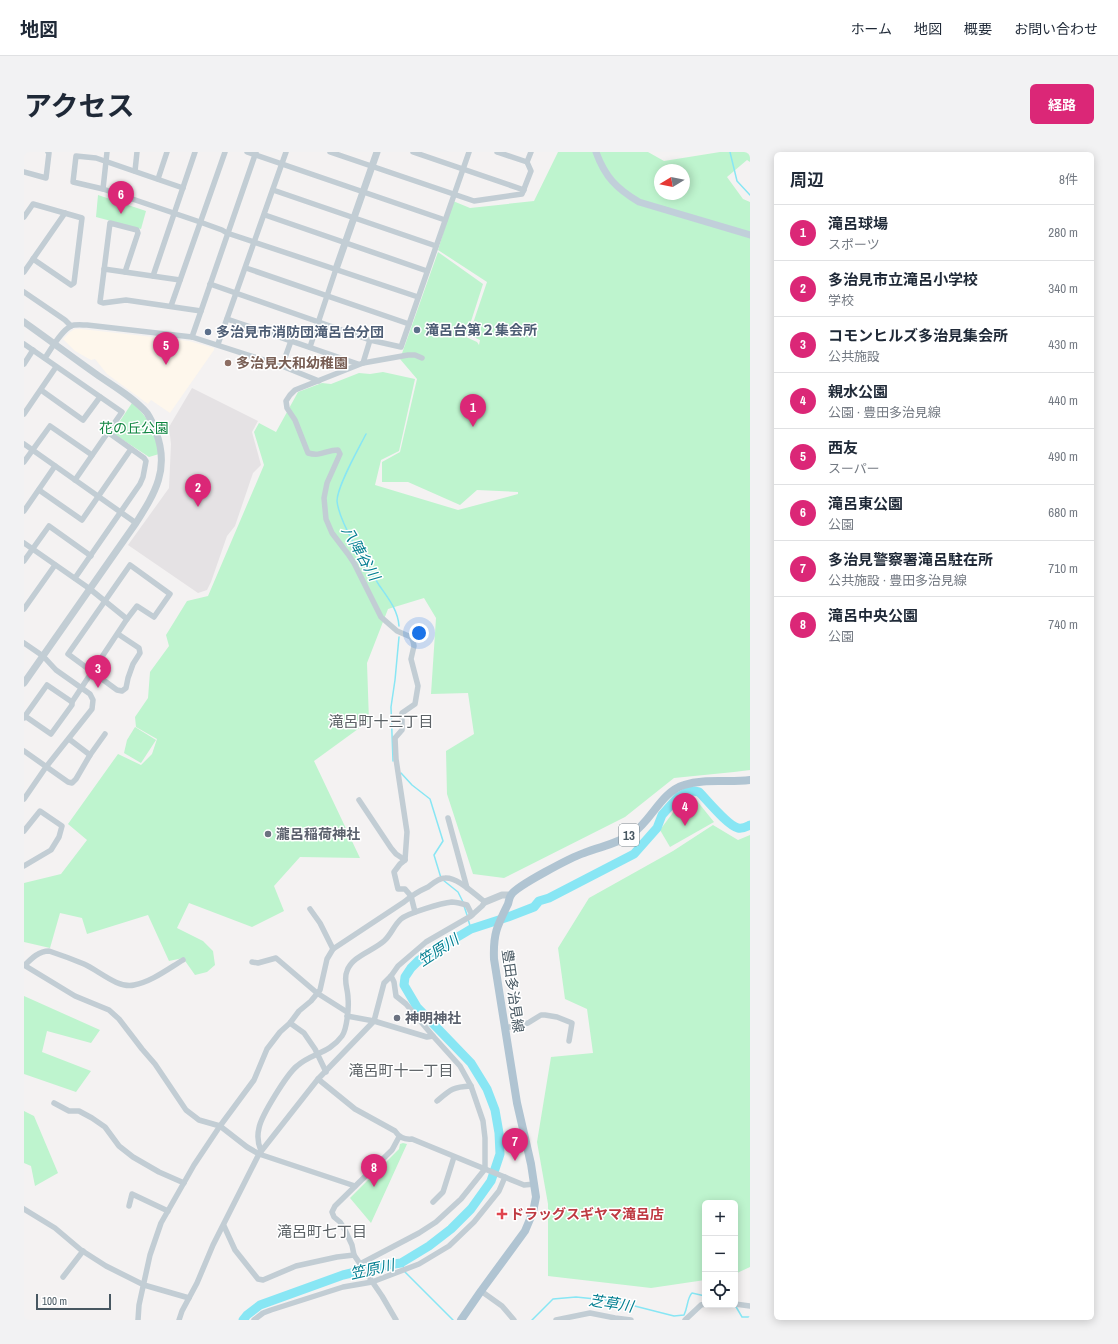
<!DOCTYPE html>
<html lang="ja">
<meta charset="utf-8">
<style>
:root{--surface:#fff;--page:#f2f2f3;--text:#1f2937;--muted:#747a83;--line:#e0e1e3;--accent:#db2777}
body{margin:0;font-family:"Archivo Narrow","Noto Sans JP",sans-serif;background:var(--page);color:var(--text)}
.controls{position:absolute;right:12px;bottom:12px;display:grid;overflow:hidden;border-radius:6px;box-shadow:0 2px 10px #0003}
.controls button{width:36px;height:36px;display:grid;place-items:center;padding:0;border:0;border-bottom:1px solid var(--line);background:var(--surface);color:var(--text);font:20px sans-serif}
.compass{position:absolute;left:630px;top:12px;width:36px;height:36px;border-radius:50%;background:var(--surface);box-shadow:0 2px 10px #0003;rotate:260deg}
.scale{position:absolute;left:12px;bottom:10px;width:75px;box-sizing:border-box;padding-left:4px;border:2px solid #475761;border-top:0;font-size:11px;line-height:14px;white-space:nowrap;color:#475761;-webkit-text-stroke:3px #fff;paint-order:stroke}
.you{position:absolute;left:395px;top:481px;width:14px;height:14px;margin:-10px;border:3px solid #fff;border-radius:50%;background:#1a73e8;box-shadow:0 0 0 6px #1a73e833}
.badge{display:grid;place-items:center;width:26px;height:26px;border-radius:50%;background:var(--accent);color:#fff;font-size:13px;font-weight:700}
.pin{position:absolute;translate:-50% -33px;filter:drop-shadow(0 1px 2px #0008)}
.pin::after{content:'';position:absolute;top:21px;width:14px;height:12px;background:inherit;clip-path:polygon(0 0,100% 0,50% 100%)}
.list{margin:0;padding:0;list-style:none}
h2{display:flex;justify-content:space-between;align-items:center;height:52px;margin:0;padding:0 16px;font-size:17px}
h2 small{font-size:13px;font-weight:400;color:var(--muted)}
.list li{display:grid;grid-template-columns:26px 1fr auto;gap:12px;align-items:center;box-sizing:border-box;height:56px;padding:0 16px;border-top:1px solid var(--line)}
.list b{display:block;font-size:15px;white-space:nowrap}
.list p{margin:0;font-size:13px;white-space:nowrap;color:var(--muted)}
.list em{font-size:13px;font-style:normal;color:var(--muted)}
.icon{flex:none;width:22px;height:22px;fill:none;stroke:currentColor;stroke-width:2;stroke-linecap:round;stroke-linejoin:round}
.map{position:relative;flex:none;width:726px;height:1168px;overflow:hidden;border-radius:6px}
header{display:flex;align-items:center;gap:24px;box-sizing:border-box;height:56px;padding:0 20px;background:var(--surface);border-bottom:1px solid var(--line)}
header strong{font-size:19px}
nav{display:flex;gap:22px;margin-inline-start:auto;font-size:14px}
.intro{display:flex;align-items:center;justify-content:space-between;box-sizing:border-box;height:96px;padding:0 24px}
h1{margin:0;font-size:28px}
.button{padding:10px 18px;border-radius:6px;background:var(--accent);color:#fff;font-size:14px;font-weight:700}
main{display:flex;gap:24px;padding:0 24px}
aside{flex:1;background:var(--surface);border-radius:6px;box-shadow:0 2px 10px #0003}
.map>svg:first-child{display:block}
.commercial{fill:#fef7ec}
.education{fill:#e5e2e4}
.green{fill:#bef4ce;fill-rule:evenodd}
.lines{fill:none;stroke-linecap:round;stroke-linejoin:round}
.stream{stroke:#88e6f4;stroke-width:1.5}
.river{stroke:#88e6f4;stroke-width:9}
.minor{stroke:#c2cdd4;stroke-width:5.5}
.tertiary{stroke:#c2cdd4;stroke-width:7}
.secondary{stroke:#c1cfda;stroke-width:7}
.primary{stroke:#b0c4d2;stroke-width:8}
.service-dot{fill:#5c6f8a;stroke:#fff;stroke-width:1.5}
.education-dot{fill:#8d6e63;stroke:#fff;stroke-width:1.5}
.worship-dot{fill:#6b7280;stroke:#fff;stroke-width:1.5}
.health-dot{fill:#e0444e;stroke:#fff;stroke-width:1.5}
.labels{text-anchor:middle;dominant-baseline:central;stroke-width:3;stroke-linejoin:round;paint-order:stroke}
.shield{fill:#fff;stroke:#7e8990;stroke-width:1}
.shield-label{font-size:13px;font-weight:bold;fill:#475761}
.service-label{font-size:14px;font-weight:bold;fill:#4e5e75;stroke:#fff;text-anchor:start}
.education-label{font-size:14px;font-weight:bold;fill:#785e54;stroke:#fff;text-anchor:start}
.park-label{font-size:14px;fill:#0f8540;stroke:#fff}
.worship-label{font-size:14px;font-weight:bold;fill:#5b616d;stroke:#fff;text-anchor:start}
.street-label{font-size:14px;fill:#475761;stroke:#fff}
.health-label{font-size:14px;font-weight:bold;fill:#be3a42;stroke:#fff;text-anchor:start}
.water-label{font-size:15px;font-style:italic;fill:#047f91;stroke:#fff}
.neighbourhood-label{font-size:15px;fill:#5d6367;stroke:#fff}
</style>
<header>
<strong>地図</strong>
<nav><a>ホーム</a><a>地図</a><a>概要</a><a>お問い合わせ</a></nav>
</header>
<div class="intro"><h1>アクセス</h1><a class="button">経路</a></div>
<main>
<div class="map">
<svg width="726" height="1168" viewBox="0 0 726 1168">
<rect width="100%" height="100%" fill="#f4f2f2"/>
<!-- commercial -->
<polygon class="commercial" points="51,177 57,177 165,189 190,196 190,198 146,261 127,248 124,252 83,222 71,207 67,208 51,199 39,187 46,180"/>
<!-- education -->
<polygon class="education" points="168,236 234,269 228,280 237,313 229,321 211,374 203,384 187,430 183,438 174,441 104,393 145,336 147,292 145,275"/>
<!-- green -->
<g class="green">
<path d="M534,0H624L640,9L696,0H726V10L723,8L703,25L719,47L726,50V618L710,620L650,626L601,665L480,726L449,722L423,642L422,599L450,582L444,541L407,542L412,466L400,446L364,457L343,511L345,569L290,609L336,706L276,705L250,734L260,759L228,775L165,751L153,776L179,789L189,799L191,813L183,820L171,823L159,806L145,809L124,763L63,782L58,766L36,761L26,796L0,790V731L37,722L63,688L44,672L94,602L117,613L128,602L133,587L112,575L111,565L124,546L126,520L145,494L142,483L163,449L184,444L240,313L230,280L235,271L252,280L274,240L298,231L307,232L335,221L346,222L359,220L391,227L375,299L357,308L351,333L434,358L494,342V340L453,338L436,353L384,330H358V310L376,300L393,227L376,207L414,100L459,132L442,185L453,190L455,193L456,188L445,183L463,130L414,98L429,49L446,56L510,49ZM636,18H660V42H636Z"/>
<polygon points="74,43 122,59 117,77 72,65"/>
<path d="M108,251C126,266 130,280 135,302L125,305L90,282V278Z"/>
<polygon points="111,575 132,588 117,611 100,601 103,588"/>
<polygon points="664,646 673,649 690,670 646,695 636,678 656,651"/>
<polygon points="689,673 714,688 726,683 726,1115 711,1122 711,1051 681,1051 681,1128 627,1136 524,1124 524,1052 513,990 527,905 569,901 563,857 541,847 534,796 565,746 649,699"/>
<polygon points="0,844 76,878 67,891 23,879 18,900 67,919 52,940 0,922"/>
<polygon points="0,959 10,964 34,1021 11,1034 7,1014 0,1011"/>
<polygon points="379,991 383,992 347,1071 326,1046 375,997 376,992"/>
</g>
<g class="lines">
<!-- stream -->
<g class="stream">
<polyline points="706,0 713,29 726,43"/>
<path d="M342,282C335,296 313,334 313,349C315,371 343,414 355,433C364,446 374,458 375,474"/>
<polyline points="369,609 367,555 371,528 375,485"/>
<polyline points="377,621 388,633 406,647 419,689 410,703 417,726"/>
<polyline points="419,728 434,740 439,750"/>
<polyline points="440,754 443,763"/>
<polyline points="444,767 447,777"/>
<polyline points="377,1111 380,1116"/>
<polyline points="381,1120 429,1168"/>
<polyline points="711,1153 718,1165 726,1165"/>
<path d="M508,1168L529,1147L552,1145L591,1149L650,1164L660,1163C664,1155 663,1146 668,1141L681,1144"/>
</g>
<!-- river -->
<path class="river" d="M219,1168L223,1163L236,1153L319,1123L357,1114L377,1111L405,1094L427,1077L447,1057L467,1029L476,1002L475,981L471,958L463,937L447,911L393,855L380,833L381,825L387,816L395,808L447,777L484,765L510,755L515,749L525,746L610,702L633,676L638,663L654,645L663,640L670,639L675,640C683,648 704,674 714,676C719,677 722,675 726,673"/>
<!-- minor -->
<g class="minor">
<polyline points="83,0 79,37 176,70 198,78 203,81 394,145"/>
<polyline points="223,0 421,68"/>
<polyline points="306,0 450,49 498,42 507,19 503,10 507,0"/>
<polyline points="389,0 500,38"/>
<polyline points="473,0 503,10"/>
<polyline points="111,19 113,0"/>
<polyline points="0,20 22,26 25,1 24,0"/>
<polyline points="134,27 143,0"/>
<polyline points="79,37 49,30 52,4 72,6 159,36"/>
<polyline points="249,38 412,94"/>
<polyline points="241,63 403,119"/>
<polyline points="0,65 9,52 58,66 50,131 47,133 9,107"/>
<polyline points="222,116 385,172"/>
<polyline points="80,117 156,128"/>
<polyline points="0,120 41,61"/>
<polyline points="101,120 114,81 113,78 86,71 76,150 79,151 102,148 177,159"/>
<polyline points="129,124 171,0"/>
<polyline points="186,132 346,188 377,195 445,0"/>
<polyline points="0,140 41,168 47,174"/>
<polyline points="147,154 201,0"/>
<polyline points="203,167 334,212"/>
<polyline points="168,185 232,0"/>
<polyline points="0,192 98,260 51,328"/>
<polyline points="194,192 262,0"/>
<polyline points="286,195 312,117"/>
<path d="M21,206C27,197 37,179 47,174C51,172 58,173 63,173L168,185L258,214L295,229"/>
<polyline points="339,211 346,188"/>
<polyline points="0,212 9,198"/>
<polyline points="258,214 267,189"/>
<polyline points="17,238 59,268 76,245"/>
<polyline points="0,262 32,215"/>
<polyline points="0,292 112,371"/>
<polyline points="0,310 26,274 68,303"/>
<polyline points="15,338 58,368 107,297"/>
<polyline points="0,359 31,314"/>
<polyline points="0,391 66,437 103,467 48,550"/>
<polyline points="0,409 25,374 67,404"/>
<polyline points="51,426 116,332 119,325 122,309 120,306 85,281"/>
<polyline points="0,457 31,413"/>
<polyline points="94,482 115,496 116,501 109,512 104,526 102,536 98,539 93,538 44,502 106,413 146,442 130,465 113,454 103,467"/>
<polyline points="0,491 19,504 32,518 66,542 69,548 68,557 22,615 0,647"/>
<polyline points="0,566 1,564 23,533 48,550 48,553 27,582 1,564"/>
<polyline points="45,587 66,603"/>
<polyline points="0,599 44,630 48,631 52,627 66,603 81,582"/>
<polyline points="335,648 367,696 372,702 381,708"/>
<polyline points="424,666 443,736"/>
<polyline points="0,679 16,659 38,674 35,685 27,698 0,714"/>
<polyline points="286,757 296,771 309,797"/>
<path d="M391,760L387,744L381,737H374L370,720L376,712L381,708L383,680L372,607L371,586L378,578V561L391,552L394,534L387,507L390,494L389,489L387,485L373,479L357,465L330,411L324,402L308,381L302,367L300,346L303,331L316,302L314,298C302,298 297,305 284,301L271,268L263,256L262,249L266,243L271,238L339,211L384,203H391L398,206"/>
<polyline points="228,810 234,811 252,806 293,841 323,860"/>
<polyline points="0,813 51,844 85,858 95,867 118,897 131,912 162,958 175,968 196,974 223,995 235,1002 331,1034"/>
<path d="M1,813C8,806 15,799 25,799C37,803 48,807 60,812C74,818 94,837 110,833C127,830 144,817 159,808"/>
<polyline points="367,824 370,830 372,844 382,852 409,884"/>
<polyline points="323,864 350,869 403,885 409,884 436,914 447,934 459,969 461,986 461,1017 437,1047 412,1070 395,1081 336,1112"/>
<polyline points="266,871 280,881 291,897 302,920"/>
<polyline points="481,876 504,871 517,863 521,863 533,865 548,871 545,889"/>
<path d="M294,927L331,957L371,979C375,985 380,988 388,987L500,1033L511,1032"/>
<path d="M413,949C427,937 429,935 447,934"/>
<polyline points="30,951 45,959 55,959 68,966 81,975 95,994 109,1005 135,1020 160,1031"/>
<path d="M237,999C234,992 233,984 235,976C237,964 263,922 273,914C287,901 305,902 318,884C323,877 325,855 324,846C324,837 319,828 323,819C328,804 349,799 360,789C367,783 370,773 377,767C384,761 418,751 428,750C433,750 438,752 443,753L448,763"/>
<polyline points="409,1050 419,1040 430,1005"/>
<polyline points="105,1054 108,1042 144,1059"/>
<polyline points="0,1057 31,1076 57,1098 82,1114 120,1133 165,1146"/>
<polyline points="200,1074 211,1098 234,1127 239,1128 272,1114 313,1105 330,1103"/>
<polyline points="39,1125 59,1099"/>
<polyline points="457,1139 478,1154 490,1168"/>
<polyline points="711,1152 726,1154"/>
<path d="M114,1168L115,1153L126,1103L137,1071L170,1013L196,974L230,928L243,897L256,880L266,871L275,859L287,849L296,838L303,807L309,797L380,750C387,744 395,739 404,735C408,732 415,726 421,726C434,725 451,743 461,750L458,754L447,764L402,790L374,814L367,824L360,831L350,869L294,927L235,1002L189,1093L173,1131L158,1159L155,1168"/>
<polyline points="230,1168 239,1161 247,1158 319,1135 348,1130 395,1112 425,1094 450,1070 475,1039 481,1025"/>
<polyline points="372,1168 358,1144 330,1103 328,1093 321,1078 316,1070 310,1065 308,1060 311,1054 368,998 375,985"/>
<polyline points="532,1168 566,1161 591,1166 607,1168"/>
<polyline points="661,1168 677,1153 681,1152"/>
</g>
<!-- tertiary -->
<g class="tertiary">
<polyline points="312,117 353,0"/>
<path d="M0,170C24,187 48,205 72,222C89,234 109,245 123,261C127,267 130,274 132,280C146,317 131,341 112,371L0,531"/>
<polyline points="461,750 478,743 487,743"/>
</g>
<!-- secondary -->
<path class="secondary" d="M572,0C581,25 593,37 615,50L726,83"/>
<!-- primary -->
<path class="primary" d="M437,1168L457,1139L501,1079L509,1060L512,1045L507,1012L493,951L470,807C469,782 473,774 484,752C485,749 485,746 487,743C492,734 548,705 560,701C578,694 590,693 608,682C628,668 637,640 660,633C681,626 704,631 726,628"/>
</g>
<!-- markers -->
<g class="service-dot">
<circle cx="393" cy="178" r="4"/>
<circle cx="184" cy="180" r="4"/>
</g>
<circle class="education-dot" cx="204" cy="211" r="4"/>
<g class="worship-dot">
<circle cx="244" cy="682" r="4"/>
<circle cx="373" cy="866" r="4"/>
</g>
<path class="health-dot" d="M476 1056h4v4h4v4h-4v4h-4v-4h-4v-4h4z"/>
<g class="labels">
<!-- shield labels -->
<rect class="shield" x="595" y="672" width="20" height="22" rx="3"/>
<g class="shield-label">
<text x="605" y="683">13</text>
</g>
<!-- service labels -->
<g class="service-label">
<text x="401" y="178">滝呂台第２集会所</text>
<text x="192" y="180">多治見市消防団滝呂台分団</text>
</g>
<!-- education labels -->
<g class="education-label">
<text x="212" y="211">多治見大和幼稚園</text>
</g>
<!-- park labels -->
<g class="park-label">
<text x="110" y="276">花の丘公園</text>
</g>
<!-- worship labels -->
<g class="worship-label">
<text x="252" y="682">瀧呂稲荷神社</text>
<text x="381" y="866">神明神社</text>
</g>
<!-- street labels -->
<g class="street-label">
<text transform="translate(489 839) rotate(82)">豊田多治見線</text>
</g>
<!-- health labels -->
<g class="health-label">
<text x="486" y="1062">ドラッグスギヤマ滝呂店</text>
</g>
<!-- water labels -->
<g class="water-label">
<text transform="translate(337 401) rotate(60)">八陣谷川</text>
<text transform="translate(414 798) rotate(-33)">笠原川</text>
<text transform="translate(348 1117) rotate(-12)">笠原川</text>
<text transform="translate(587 1151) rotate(9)">芝草川</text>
</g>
<!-- neighbourhood labels -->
<g class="neighbourhood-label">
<text x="357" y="569">滝呂町十三丁目</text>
<text x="377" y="918">滝呂町十一丁目</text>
<text x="298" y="1079">滝呂町七丁目</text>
</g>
</g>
</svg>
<div class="controls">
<button>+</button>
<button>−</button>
<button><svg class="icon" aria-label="locate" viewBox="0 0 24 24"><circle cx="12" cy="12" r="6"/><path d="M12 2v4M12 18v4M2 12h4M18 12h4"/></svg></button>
</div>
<svg class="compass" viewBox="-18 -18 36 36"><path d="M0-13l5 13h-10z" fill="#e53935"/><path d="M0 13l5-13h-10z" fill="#747a83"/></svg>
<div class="scale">100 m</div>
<div class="you"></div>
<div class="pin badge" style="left:449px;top:275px">1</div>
<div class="pin badge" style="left:174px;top:355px">2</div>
<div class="pin badge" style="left:74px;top:536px">3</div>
<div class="pin badge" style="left:661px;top:674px">4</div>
<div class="pin badge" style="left:142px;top:213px">5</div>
<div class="pin badge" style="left:97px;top:62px">6</div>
<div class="pin badge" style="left:491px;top:1009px">7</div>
<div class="pin badge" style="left:350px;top:1035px">8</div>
</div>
<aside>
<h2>周辺<small>8件</small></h2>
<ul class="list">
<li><span class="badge">1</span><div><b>滝呂球場</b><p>スポーツ</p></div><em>280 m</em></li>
<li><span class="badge">2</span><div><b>多治見市立滝呂小学校</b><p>学校</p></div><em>340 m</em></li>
<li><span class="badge">3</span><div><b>コモンヒルズ多治見集会所</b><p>公共施設</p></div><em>430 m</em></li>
<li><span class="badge">4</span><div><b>親水公園</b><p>公園 · 豊田多治見線</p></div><em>440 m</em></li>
<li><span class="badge">5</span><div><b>西友</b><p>スーパー</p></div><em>490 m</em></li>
<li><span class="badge">6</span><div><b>滝呂東公園</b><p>公園</p></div><em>680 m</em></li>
<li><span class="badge">7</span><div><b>多治見警察署滝呂駐在所</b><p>公共施設 · 豊田多治見線</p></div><em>710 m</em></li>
<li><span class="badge">8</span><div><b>滝呂中央公園</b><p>公園</p></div><em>740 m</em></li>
</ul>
</aside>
</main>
